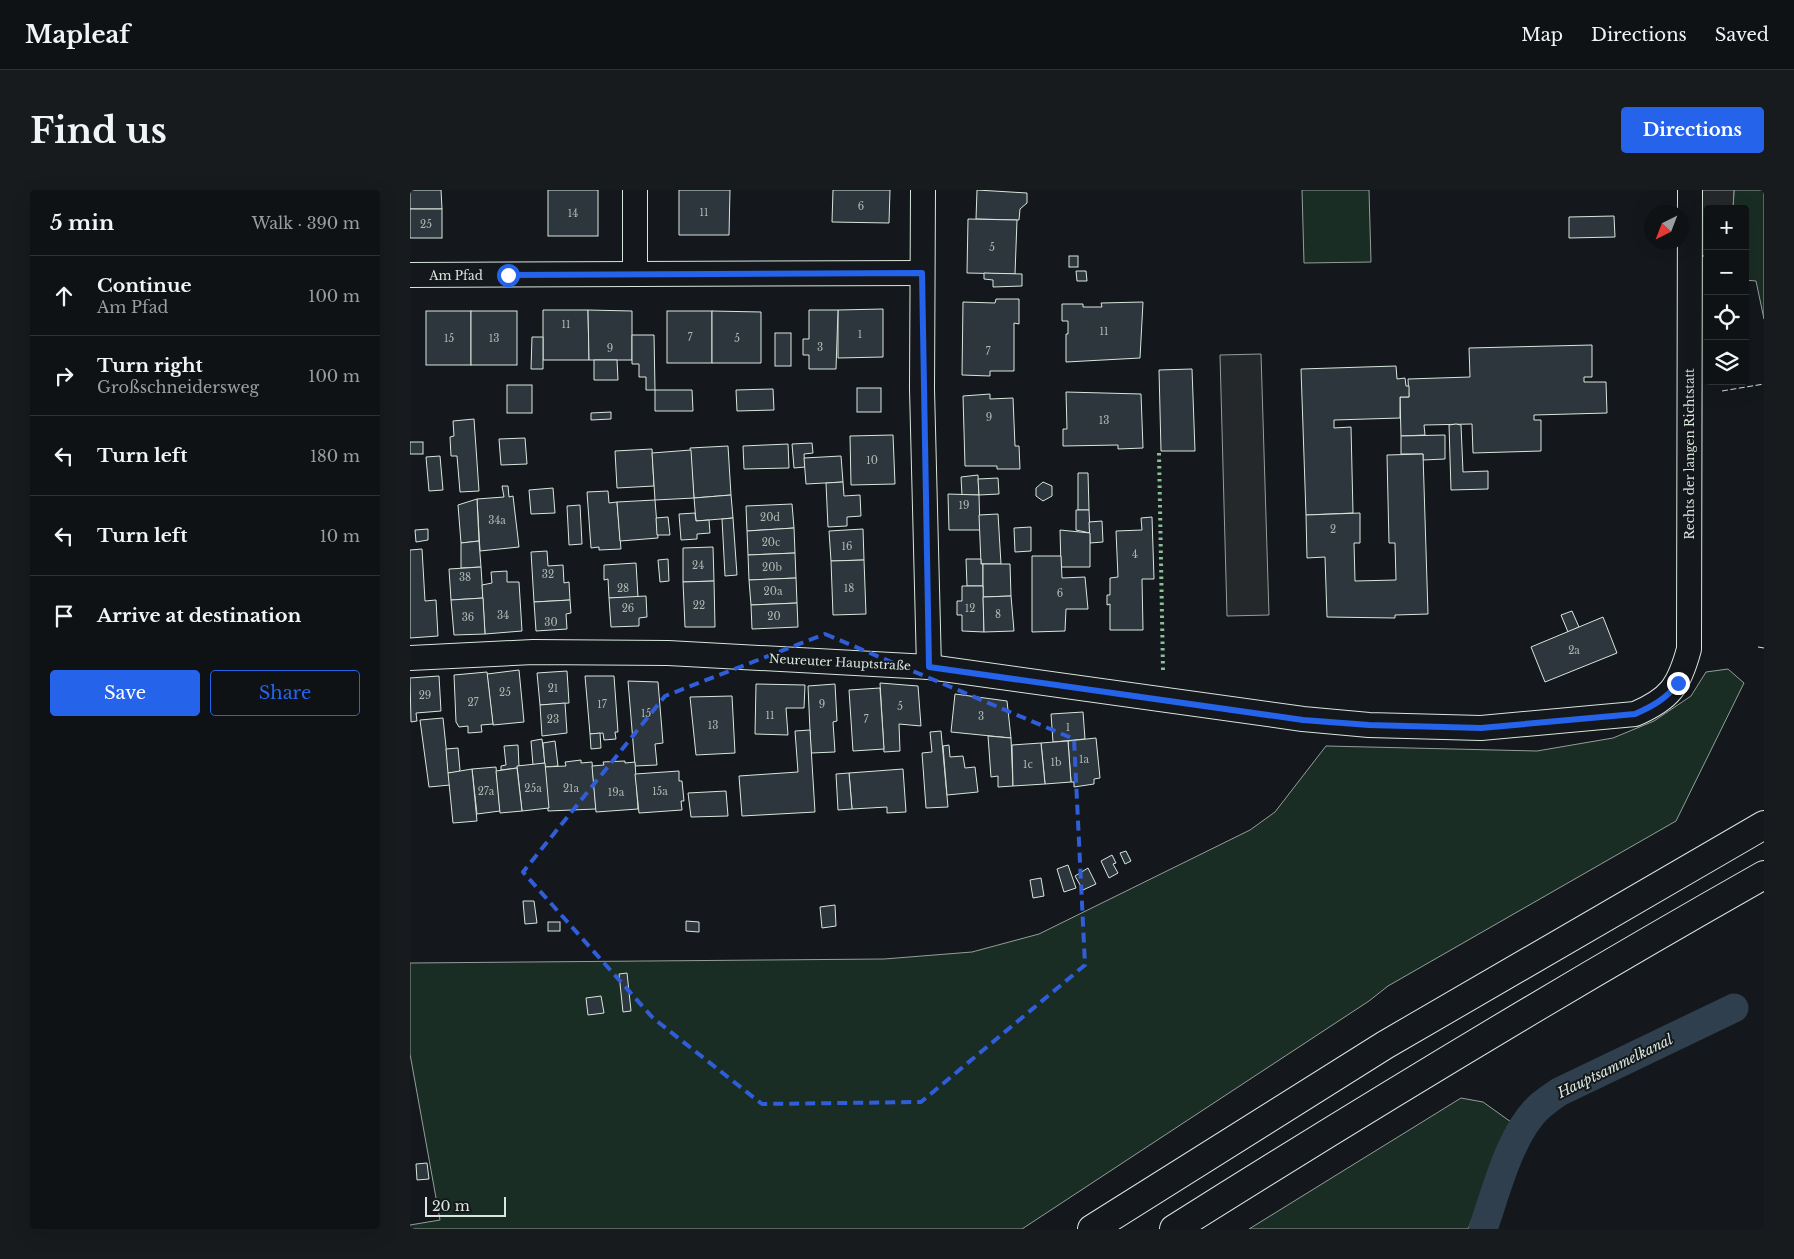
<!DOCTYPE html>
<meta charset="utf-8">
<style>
:root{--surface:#0f1215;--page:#181b1e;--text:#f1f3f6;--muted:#9b9ea0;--line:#2f3234;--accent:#2563eb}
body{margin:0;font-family:"Libre Baskerville",serif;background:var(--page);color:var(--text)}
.controls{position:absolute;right:15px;top:15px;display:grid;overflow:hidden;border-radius:5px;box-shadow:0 5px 20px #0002}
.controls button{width:45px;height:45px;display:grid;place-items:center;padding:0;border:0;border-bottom:1px solid var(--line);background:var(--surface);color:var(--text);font:25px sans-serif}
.compass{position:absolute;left:1234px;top:15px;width:45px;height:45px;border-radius:50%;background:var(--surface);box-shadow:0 5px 20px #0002;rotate:222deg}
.scale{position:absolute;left:15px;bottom:12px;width:81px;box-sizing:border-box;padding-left:5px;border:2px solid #d8e6dc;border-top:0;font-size:14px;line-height:18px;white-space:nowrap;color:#d8e6dc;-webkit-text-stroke:4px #14181c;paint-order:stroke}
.stop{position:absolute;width:15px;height:15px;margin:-11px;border:4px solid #2563eb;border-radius:50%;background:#fff}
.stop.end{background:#2563eb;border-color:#fff;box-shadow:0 1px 5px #0008}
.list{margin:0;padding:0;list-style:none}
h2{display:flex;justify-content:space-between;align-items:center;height:65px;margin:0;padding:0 20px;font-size:21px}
h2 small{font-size:16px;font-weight:400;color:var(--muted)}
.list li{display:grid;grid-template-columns:32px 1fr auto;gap:15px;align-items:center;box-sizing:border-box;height:80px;padding:0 20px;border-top:1px solid var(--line)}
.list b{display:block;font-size:19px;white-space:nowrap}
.list p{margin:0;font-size:16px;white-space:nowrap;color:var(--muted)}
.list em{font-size:16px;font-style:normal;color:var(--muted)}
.actions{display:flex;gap:10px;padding:15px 20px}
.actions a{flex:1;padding:11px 0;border:1px solid var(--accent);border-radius:5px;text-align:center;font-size:18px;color:var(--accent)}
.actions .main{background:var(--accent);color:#fff}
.icon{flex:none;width:28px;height:28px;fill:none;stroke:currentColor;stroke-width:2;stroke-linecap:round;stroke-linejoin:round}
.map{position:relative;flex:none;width:1354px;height:1039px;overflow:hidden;border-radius:5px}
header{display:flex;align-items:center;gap:30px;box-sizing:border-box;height:70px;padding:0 25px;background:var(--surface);border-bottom:1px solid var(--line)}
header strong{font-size:24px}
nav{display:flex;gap:28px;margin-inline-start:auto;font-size:18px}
.intro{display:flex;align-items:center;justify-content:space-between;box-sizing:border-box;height:120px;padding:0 30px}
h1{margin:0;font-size:35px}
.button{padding:12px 22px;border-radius:5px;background:var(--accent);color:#fff;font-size:18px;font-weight:700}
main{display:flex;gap:30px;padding:0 30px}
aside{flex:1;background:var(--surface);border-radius:5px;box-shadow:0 5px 20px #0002}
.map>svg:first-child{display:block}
.green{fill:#1a2d24;stroke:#939e99}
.parking{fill:#24282b;stroke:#939e99}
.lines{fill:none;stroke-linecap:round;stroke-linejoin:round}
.canal{stroke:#2f3f4d;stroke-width:29}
.building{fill:#2c363c;stroke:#d8e6dc}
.minor-casing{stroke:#d8e6dc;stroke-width:26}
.trunk-casing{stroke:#d8e6dc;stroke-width:30}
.minor{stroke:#14181c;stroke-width:24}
.trunk{stroke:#14181c;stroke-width:28}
.hedge{stroke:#8ac095;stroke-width:4;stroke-dasharray:2.5 4;stroke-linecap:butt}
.fence{stroke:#d8e6dc;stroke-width:1;stroke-dasharray:6 2.5;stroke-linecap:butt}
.route{stroke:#2563eb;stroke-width:6}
.marked{fill:none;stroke:#305dd8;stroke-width:4;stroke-dasharray:10 6;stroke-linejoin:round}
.labels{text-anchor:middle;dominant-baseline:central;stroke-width:4;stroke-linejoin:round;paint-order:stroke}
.number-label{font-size:10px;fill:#adbab4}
.street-label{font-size:12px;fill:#d8e6dc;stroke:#14181c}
.water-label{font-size:14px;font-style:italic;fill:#d8e6dc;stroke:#14181c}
</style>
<header>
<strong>Mapleaf</strong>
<nav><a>Map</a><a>Directions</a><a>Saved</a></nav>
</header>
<div class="intro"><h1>Find us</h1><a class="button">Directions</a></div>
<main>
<aside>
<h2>5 min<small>Walk · 390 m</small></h2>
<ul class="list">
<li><svg class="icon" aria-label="ahead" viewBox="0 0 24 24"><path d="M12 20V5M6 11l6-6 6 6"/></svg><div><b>Continue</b><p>Am Pfad</p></div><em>100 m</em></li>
<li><svg class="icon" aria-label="right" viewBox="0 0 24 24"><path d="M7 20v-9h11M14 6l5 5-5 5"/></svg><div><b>Turn right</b><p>Großschneidersweg</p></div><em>100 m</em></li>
<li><svg class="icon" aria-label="left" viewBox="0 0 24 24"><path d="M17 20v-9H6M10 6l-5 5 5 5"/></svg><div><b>Turn left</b></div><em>180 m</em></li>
<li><svg class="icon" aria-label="left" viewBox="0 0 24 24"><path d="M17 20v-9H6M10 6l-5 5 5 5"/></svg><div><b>Turn left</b></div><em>10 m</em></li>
<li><svg class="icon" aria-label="arrive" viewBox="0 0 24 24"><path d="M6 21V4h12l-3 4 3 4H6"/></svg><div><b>Arrive at destination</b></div></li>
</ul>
<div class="actions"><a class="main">Save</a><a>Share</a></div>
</aside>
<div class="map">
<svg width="1354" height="1039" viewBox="0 0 1354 1039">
<rect width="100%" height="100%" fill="#14181c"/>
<!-- green -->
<g class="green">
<polygon points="892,0 959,0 961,72 894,73"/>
<polygon points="1324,0 1354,0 1354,129 1346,91 1335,90 1335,19 1323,19"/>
<polygon points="1318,479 1334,493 1266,631 978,796 959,811 612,1039 0,1039 0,1035 30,1030 0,864 0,773 474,769 562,762 629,744 840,640 865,622 916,556 1127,561 1203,548 1244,531 1281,506 1296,482"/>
<polygon points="1051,908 1073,912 1101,932 1058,1039 839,1039"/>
</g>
<!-- parking -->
<g class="parking">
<polygon points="1288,0 1324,0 1323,19 1298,19 1298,66 1287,66"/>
<polygon points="851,164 859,425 817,426 810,165"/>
</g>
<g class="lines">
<!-- canal -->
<path class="canal" d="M1073,1039C1086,1002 1100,943 1130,916C1136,911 1143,906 1149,902L1324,818"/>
</g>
<!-- building -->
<g class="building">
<polygon points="0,0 31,0 32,19 0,19"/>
<rect x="138" y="0" width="50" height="46"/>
<polygon points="269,0 320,0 319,45 269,45"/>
<polygon points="423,0 480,0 479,33 422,32"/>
<polygon points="567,0 617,3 617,13 610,19 609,30 566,29"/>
<rect x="0" y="19" width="32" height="29"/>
<polygon points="1204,26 1205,47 1159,48 1159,27"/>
<polygon points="558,29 607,30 605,84 557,83"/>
<rect x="659" y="66" width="9" height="11"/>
<polygon points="666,81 676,81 677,91 667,91"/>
<polygon points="574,83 612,84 612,96 583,97 583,90 574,89"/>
<polygon points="586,109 609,109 609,134 604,133 604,181 580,181 580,186 552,185 553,112 585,113"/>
<polygon points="733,112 730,168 656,172 656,144 658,144 658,131 652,131 652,114 673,114 673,117 692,117 691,113"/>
<polygon points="473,119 473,167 428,168 428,120"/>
<polygon points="133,120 178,120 179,170 133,170"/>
<polygon points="178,120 222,121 222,170 179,170"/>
<polygon points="399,120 428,120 426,179 399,179 399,165 393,165 393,149 399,149"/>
<rect x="16" y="121" width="45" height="54"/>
<rect x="61" y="121" width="46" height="54"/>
<rect x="257" y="121" width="45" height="52"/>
<polygon points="302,121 351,122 351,173 302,173"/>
<rect x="365" y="143" width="16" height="33"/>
<polygon points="222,145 244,145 245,200 236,200 236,187 229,187 229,174 222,174"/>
<polygon points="122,147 133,147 133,179 121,179"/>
<polygon points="1182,155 1182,187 1174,187 1174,192 1196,192 1197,223 1124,225 1124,230 1131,230 1131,261 1063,263 1062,234 1014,235 1015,245 991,246 990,207 999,207 998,189 1060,187 1059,158"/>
<polygon points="184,170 207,170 208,190 184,190"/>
<polygon points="986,176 987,189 995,188 996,196 999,196 999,207 990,207 990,228 924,230 924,238 941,237 943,323 896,325 891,179"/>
<polygon points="782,179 785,261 751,261 749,180"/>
<rect x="97" y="195" width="25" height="28"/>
<rect x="447" y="198" width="24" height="24"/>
<polygon points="363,199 364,220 327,221 326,200"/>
<polygon points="245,200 282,200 283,221 245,221"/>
<polygon points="656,202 731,204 733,258 708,259 708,255 653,256 653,239 657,239"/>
<polygon points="580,204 580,209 603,208 605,256 609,256 610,279 587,279 587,276 555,276 553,206"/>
<polygon points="201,222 201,229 181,230 181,223"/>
<polygon points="64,229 69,301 50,302 47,266 41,266 40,247 44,246 43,231"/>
<polygon points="1046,234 1051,235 1053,282 1078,281 1078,299 1041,300 1039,235"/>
<polygon points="483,245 485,294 441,295 440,246"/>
<polygon points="1035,245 1035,269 1013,270 1013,264 991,264 991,246"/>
<polygon points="115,248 117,274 91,275 89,249"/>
<rect x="0" y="252" width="13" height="12"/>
<polygon points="402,253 403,263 394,264 395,277 384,278 382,254"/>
<polygon points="378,254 379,278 334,279 333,256"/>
<polygon points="318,256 321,305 284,308 280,258"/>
<polygon points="242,259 244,296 207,298 205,261"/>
<polygon points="281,260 284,308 245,310 242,263"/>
<polygon points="1013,264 1018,424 985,425 985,428 917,427 915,367 897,368 896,325 950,323 950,353 944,353 945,391 986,390 985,353 979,353 977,265"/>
<polygon points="30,266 33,300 19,301 16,267"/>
<polygon points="431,266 433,292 396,294 394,268"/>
<polygon points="668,283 678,283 679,320 668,320"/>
<polygon points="568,285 569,305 552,305 551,287"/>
<polygon points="588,288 589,304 569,305 568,289"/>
<polygon points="433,292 434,306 450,305 451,326 437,327 437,336 418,337 416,293"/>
<polygon points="633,292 642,296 642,306 633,311 626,306 626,298"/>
<polygon points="92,296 98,296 99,307 103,306 109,357 70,361 67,309 94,307"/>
<polygon points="143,298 145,323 121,324 119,300"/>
<polygon points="198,301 199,313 207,312 211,359 189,360 189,357 181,358 177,302"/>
<polygon points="538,304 569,305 570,340 539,340"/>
<polygon points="321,305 323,328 286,331 284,308"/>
<polygon points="67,309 69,351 51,353 48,315"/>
<polygon points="245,310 248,348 210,351 207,312"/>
<polygon points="382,314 384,338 337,341 336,316"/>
<polygon points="170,315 172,354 159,355 157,316"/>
<polygon points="666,320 679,320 680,343 666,340"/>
<polygon points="285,323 286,331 299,330 300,343 287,344 287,349 271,350 269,324"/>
<polygon points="588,324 591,374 571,374 569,325"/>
<polygon points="258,327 260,345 247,345 246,328"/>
<polygon points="742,327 744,389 732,389 733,440 700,440 700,414 697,415 697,405 700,405 700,388 708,387 706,341 732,340 731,328"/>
<polygon points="323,328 327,385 315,386 312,329"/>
<polygon points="692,331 693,352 680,353 679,332"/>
<polygon points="621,337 621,361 605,362 604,338"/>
<polygon points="384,338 385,363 338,365 337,341"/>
<polygon points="18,339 18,350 6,352 5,340"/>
<polygon points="453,339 454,370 421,371 419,341"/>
<polygon points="650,340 680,343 680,377 651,377"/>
<polygon points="69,351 71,377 51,378 51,353"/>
<polygon points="303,357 304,391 273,392 273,358"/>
<polygon points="12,359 15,411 26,410 28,446 0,448 0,360"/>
<polygon points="137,361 138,376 153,375 154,393 159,392 160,410 124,412 121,362"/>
<polygon points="385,363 386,388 339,390 338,365"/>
<polygon points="622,366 651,366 652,388 675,387 678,419 656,419 655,441 622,442"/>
<polygon points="258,369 259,391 250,392 248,370"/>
<polygon points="556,369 571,369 571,374 573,374 573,396 557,396"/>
<polygon points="454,370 456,424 423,425 421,371"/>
<polygon points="226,373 228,407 199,408 198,389 194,390 194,375"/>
<polygon points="573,374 600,374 601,406 573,407"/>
<polygon points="71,377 73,408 41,410 39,379"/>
<polygon points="97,381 97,392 109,392 112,441 75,444 72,395 82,393 81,382"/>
<polygon points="386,388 387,413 341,415 339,390"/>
<polygon points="304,391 305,437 275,437 273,392"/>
<polygon points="552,396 573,396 574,442 552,441 552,425 547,425 547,411 552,411"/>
<polygon points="236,406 237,427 229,428 229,436 201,437 199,408"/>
<polygon points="601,406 604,441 574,442 573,407"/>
<polygon points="73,408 75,444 44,445 41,410"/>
<polygon points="160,410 161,423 156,424 157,439 126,441 124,412"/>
<polygon points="387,413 388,437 342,439 341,415"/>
<polygon points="1162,421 1169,437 1158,442 1151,425"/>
<polygon points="1193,427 1207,463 1135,492 1121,457"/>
<polygon points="109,480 114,532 83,535 77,484"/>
<polygon points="157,481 159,513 130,515 127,483"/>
<polygon points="77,482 83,534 71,535 72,542 58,543 58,536 49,537 46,532 44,485"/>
<polygon points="29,486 31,521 6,523 7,531 1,532 0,488"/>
<polygon points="175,486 204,486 208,542 205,542 206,549 194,550 193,543 180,544"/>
<polygon points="218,491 248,492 253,553 245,554 247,575 225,576"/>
<polygon points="470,493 508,496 511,536 489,534 490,561 474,562"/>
<polygon points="346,494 395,495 394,518 376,518 378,545 345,544"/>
<polygon points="425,494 427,531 423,532 425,562 401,563 398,496"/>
<polygon points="470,498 474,559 443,561 439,500"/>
<polygon points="545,504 597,511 601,548 541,542"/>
<polygon points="322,506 325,563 286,565 280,507"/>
<polygon points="155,513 157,543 132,546 130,515"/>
<polygon points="673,522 675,549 643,552 641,524"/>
<polygon points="33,528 40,595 19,597 10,530"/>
<polygon points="400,540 405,622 332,626 329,586 388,582 385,541"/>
<polygon points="531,541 538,617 516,618 512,563 522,562 520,542"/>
<polygon points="190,543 191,558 181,559 180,544"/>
<polygon points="578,546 601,548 603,596 588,597 588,586 581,587"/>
<polygon points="686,548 690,588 684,589 684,594 664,597 664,592 661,592 658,551"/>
<polygon points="132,549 135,573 123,575 121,551"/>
<polygon points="145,551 148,576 135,577 133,553"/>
<polygon points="658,551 661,592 635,594 631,553"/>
<polygon points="631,553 635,594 603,596 602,555"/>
<polygon points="108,555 109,576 107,578 91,580 91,576 96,575 94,556"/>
<polygon points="539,555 540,567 553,566 555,578 565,577 568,602 537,605 533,556"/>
<polygon points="48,558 50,580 48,582 38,583 36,559"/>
<polygon points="171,570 171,573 182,572 186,619 138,621 135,577 156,576 155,572"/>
<polygon points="215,571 215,573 225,572 228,619 186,622 182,576 194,575 193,572"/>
<polygon points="135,573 139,618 112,621 107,576"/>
<polygon points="86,577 90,621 67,624 62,579"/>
<polygon points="107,578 112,621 90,623 86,581"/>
<polygon points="62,579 67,631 43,633 38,583"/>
<polygon points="493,579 496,622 477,623 477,617 442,619 439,583"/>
<polygon points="269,581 269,591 272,591 274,611 271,611 272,620 229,623 225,584"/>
<polygon points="439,583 442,619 428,620 426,584"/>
<polygon points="316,601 318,626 281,627 278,603"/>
<polygon points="716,661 721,671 715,674 710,663"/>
<polygon points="702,665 706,673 703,674 708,683 699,688 691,671"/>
<polygon points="658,675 666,698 654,702 647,679"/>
<polygon points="678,678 686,694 673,700 665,686"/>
<polygon points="631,688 634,706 623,708 620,690"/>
<polygon points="113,711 124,711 127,733 115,734"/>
<polygon points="425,715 426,736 412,738 410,717"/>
<polygon points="276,731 289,732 289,742 276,741"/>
<rect x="138" y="732" width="12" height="9"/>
<polygon points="217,783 221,821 213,822 209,784"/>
<polygon points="191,806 194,823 178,825 176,808"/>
<polygon points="17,973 19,989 7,990 6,974"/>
</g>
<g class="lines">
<!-- minor casing -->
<g class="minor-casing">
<g id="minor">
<polyline points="225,0 225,84"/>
<polyline points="513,0 512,199 519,477"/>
<polyline points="0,85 511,83"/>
<path d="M0,468L123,462L258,463L519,477L893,529L959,535L1071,538L1225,524C1260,509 1269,496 1279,459L1280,0"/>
</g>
</g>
<!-- trunk casing -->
<g class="trunk-casing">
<g id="trunk">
<polyline points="682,1039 975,855 1354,635"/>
<path d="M764,1039C958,917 1154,798 1354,685"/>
</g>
</g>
<!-- minor -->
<use href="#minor" class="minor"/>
<!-- trunk -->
<use href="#trunk" class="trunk"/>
<!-- hedge -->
<polyline class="hedge" points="749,263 753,480"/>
<!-- fence -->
<g class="fence">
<polyline points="1312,201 1354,194"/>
<polyline points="1348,457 1354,458"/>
</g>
</g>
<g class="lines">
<!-- route -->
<path class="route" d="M98,85L512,83L519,477L893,530L959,535L1071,538L1225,524C1243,516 1256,509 1268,493"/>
</g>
<!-- marked area -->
<path class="marked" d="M415,444L664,549L675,775L511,912L352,914L243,828L113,682L255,506Z"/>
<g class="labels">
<!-- number labels -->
<g class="number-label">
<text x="451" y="16">6</text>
<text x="294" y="22">11</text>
<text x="163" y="23">14</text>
<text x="16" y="34">25</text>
<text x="582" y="57">5</text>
<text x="156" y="134">11</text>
<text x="694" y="141">11</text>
<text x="450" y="144">1</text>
<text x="280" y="147">7</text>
<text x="39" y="148">15</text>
<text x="84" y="148">13</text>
<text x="327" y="148">5</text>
<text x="410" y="157">3</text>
<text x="200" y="158">9</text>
<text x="578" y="161">7</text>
<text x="579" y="227">9</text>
<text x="694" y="230">13</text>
<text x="462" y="270">10</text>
<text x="554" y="315">19</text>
<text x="360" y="327">20d</text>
<text x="87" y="330">34a</text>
<text x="923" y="339">2</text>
<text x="361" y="352">20c</text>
<text x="437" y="356">16</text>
<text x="725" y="364">4</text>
<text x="288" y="375">24</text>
<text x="362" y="377">20b</text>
<text x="138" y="384">32</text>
<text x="55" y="387">38</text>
<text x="213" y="398">28</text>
<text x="439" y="398">18</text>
<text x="363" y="401">20a</text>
<text x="650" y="403">6</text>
<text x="289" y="415">22</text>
<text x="218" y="418">26</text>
<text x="560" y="418">12</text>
<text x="588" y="424">8</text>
<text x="93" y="425">34</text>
<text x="364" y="426">20</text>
<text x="58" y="427">36</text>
<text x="141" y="432">30</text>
<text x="1164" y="460">2a</text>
<text x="143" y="498">21</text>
<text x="95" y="502">25</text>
<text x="15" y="505">29</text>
<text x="63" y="512">27</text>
<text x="192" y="514">17</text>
<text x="412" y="514">9</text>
<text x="490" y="516">5</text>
<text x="236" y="523">15</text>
<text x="360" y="525">11</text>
<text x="571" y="526">3</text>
<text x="143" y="529">23</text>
<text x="456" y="529">7</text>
<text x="303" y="535">13</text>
<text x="658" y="537">1</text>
<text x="674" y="569">1a</text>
<text x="646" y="572">1b</text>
<text x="618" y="574">1c</text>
<text x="123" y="598">25a</text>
<text x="161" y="598">21a</text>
<text x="76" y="601">27a</text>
<text x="250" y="601">15a</text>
<text x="206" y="602">19a</text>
</g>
<!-- street labels -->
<g class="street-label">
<text x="46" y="85">Am Pfad</text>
<text transform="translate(1279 264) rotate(-90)">Rechts der langen Richtstatt</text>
<text transform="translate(430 472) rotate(3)">Neureuter Hauptstraße</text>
</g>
<!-- water labels -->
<g class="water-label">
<text transform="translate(1205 876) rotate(-26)">Hauptsammelkanal</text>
</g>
</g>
</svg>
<div class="controls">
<button>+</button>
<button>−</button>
<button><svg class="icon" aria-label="locate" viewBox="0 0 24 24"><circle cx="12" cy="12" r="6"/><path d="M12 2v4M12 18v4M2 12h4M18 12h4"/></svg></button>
<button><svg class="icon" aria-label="layers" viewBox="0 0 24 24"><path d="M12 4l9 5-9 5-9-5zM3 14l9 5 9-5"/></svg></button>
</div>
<svg class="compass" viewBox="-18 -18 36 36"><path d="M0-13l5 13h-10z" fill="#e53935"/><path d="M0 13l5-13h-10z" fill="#9b9ea0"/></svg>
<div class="scale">20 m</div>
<div class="stop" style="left:98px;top:85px"></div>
<div class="stop end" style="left:1268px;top:493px"></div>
</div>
</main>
